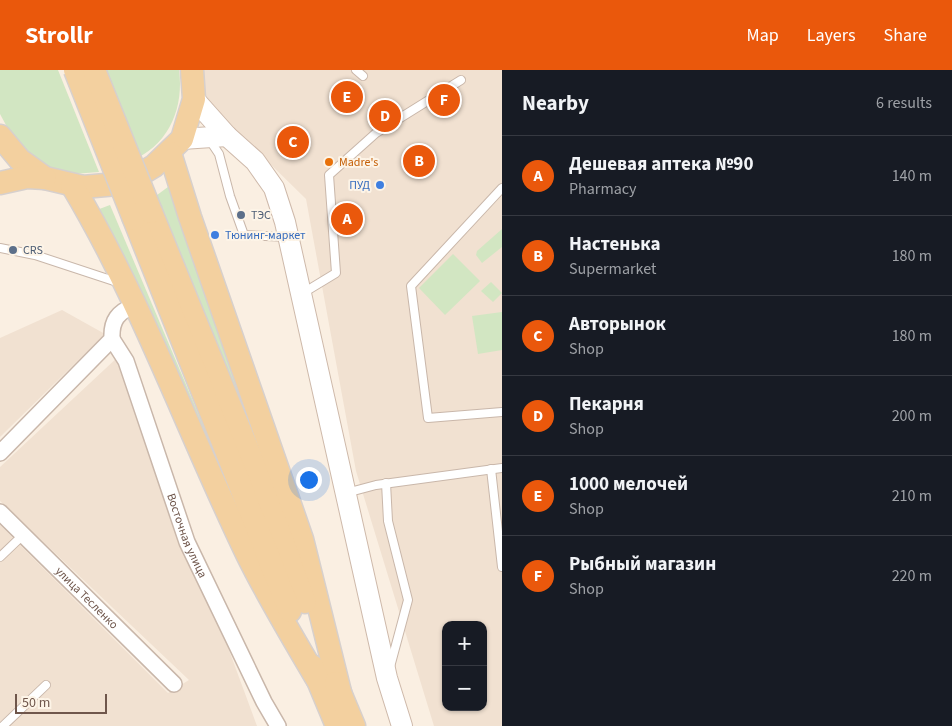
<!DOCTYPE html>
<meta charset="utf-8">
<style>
:root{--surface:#171b24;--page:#242831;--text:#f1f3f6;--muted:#9ea1a6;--line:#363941;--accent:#ea580c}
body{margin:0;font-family:"Source Sans 3",sans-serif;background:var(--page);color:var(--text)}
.controls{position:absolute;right:15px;bottom:15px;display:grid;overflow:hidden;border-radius:10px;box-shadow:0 1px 4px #0004}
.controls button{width:45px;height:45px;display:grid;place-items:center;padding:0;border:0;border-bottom:1px solid var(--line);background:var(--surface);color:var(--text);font:25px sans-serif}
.scale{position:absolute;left:15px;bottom:12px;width:92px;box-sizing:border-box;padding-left:5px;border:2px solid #6f564b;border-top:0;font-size:14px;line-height:18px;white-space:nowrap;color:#6f564b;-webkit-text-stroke:4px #fdf4e7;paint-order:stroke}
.you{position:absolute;left:308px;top:409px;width:18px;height:18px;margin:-12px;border:4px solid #fff;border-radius:50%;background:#1a73e8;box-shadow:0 0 0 8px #1a73e833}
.badge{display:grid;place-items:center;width:32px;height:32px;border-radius:50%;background:var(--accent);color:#fff;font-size:16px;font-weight:700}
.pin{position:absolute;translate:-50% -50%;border:2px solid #fff;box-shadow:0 1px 5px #0006}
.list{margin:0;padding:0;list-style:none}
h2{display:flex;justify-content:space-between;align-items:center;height:65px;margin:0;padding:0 20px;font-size:21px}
h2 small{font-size:16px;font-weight:400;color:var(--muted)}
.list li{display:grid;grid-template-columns:32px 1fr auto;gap:15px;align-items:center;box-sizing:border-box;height:80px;padding:0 20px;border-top:1px solid var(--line)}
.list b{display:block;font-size:19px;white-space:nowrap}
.list p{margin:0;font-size:16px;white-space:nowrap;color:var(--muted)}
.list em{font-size:16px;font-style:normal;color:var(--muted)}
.map{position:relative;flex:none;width:502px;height:656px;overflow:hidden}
header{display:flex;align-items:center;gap:30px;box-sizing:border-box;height:70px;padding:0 25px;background:var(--accent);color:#fff}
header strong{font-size:24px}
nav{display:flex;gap:28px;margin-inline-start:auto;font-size:18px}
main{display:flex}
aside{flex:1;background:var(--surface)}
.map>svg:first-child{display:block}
.residential{fill:#f1e1d1;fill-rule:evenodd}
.green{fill:#d2e6c2}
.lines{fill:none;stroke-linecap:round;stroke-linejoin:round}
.lane-casing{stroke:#c9b7aa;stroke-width:10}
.street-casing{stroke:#c9b7aa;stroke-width:18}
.secondary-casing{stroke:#ceb9aa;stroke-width:22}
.primary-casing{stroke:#d7d0cd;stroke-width:25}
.lane{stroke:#fff;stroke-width:8}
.street{stroke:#fff;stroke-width:15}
.secondary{stroke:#fff;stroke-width:20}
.primary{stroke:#f3d09f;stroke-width:22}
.primary-bridge-casing{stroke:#d7d0cd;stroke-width:25;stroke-linecap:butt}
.primary-bridge{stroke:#f3d09f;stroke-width:22}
.food-dot{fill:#e8710a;stroke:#fdf4e7;stroke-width:2}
.shop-dot{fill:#3f7fe0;stroke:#fdf4e7;stroke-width:2}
.service-dot{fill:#5c6f8a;stroke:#fdf4e7;stroke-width:2}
.labels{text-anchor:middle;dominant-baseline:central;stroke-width:4;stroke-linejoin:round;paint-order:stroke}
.food-label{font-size:12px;fill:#c56008;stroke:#fdf4e7;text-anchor:start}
.shop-label{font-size:12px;fill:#366cbe;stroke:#fdf4e7;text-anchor:end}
.service-label{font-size:12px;fill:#4e5e75;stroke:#fdf4e7;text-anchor:start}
.street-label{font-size:12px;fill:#6f564b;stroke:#fdf4e7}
</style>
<header>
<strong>Strollr</strong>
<nav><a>Map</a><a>Layers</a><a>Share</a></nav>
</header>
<main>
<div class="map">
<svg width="502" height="656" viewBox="0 0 502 656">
<rect width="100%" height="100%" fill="#faefe2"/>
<!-- residential -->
<g class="residential">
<path d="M200,0H502V656H434L356,401L306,129L201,26ZM446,555H483V637H446Z"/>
<polygon points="62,240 105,264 0,367 0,268"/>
<polygon points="120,285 257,656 0,656 0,455 168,623 189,610 0,431 0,397"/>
</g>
<!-- green -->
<g class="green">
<polygon points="0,0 58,0 99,102 73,104 39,94 13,68 0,44"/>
<path d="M102,0H179C184,36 170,72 137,88Z"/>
<polygon points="172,114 291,470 153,128"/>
<polygon points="110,135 249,463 94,141"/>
<polygon points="502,159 502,177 482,193 476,185 477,181"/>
<polygon points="453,184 480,211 445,245 419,218"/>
<polygon points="491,212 502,223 493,232 481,221"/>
<polygon points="502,242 502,280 478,284 472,246"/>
</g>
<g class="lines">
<!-- lane casing -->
<g class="lane-casing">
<g id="lane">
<polyline points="356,0 363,6"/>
<polyline points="209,69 219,84 230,126 244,165 288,167"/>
<polyline points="502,118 411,216 428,348 502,342"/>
<polyline points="0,178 35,185 120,213"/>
<polyline points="303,223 336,203 329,105 376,63 461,10"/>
<polyline points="491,399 502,497"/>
<polyline points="386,413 388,451 408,530 390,597"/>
<polyline points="346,423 376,415 502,398"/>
<polyline points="0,487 23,465"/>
<polyline points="3,656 46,615"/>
</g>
</g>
<!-- street casing -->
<g class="street-casing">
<g id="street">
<path id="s1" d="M112,269L126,291L187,472L264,632L278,656"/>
<path d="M0,383L112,269C111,250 118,242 135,235"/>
<path id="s2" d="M0,442L174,614"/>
</g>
</g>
<!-- secondary casing -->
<g class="secondary-casing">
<g id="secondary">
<polyline points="194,29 227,66 255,91 274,118 285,152 387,608 402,656"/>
<polyline points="182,69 227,66"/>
</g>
</g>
<!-- primary casing -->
<g class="primary-casing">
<g id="primary">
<polyline points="0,66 20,90 45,108 83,117 117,114 129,111 154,96 182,69 194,29 192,0"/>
<polyline points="170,83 190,147 302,469 341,626"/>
<polyline points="0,113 27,107 45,108"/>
<path d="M72,115C142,232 188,362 247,484C268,527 293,568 317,609"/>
<polyline points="151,142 250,385 305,532"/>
<polyline points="134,149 290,541"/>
<polyline points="312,596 337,656"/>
<polyline points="336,613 354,656"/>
</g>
</g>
<!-- lane -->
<use href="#lane" class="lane"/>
<!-- street -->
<use href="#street" class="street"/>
<!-- secondary -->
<use href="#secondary" class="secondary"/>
<!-- primary -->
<use href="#primary" class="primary"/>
<!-- primary-bridge casing -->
<g class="primary-bridge-casing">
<g id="primary-bridge">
<polyline points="75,0 134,149"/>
<polyline points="94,0 151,142"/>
</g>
</g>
<!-- primary-bridge -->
<use href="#primary-bridge" class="primary-bridge"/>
</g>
<!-- markers -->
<circle class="food-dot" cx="329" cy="92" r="5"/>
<g class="shop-dot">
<circle cx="380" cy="115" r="5"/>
<circle cx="215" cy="165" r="5"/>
</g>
<g class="service-dot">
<circle cx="241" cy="145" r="5"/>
<circle cx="13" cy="180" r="5"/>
</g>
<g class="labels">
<!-- food labels -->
<g class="food-label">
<text x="339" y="92">Madre's</text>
</g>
<!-- shop labels -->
<g class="shop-label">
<text x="370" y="115">ПУД</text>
<text x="225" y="165" text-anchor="start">Тюнинг-маркет</text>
</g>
<!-- service labels -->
<g class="service-label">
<text x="251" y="145">ТЭС</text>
<text x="23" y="180">CRS</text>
</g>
<!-- street labels -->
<g class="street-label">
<text stroke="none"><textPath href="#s1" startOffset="211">Восточная улица</textPath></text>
<text stroke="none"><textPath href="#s2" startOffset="122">улица Тесленко</textPath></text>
</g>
</g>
</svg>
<div class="controls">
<button>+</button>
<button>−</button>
</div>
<div class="scale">50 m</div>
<div class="you"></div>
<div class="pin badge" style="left:347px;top:149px">A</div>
<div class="pin badge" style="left:419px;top:91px">B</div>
<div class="pin badge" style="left:293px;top:72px">C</div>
<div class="pin badge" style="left:385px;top:46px">D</div>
<div class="pin badge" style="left:347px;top:27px">E</div>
<div class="pin badge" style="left:444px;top:30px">F</div>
</div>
<aside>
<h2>Nearby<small>6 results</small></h2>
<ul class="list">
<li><span class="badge">A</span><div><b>Дешевая аптека №90</b><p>Pharmacy</p></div><em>140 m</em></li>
<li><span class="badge">B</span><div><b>Настенька</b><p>Supermarket</p></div><em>180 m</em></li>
<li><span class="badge">C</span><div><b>Авторынок</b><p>Shop</p></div><em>180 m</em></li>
<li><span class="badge">D</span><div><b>Пекарня</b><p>Shop</p></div><em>200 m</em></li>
<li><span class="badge">E</span><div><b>1000 мелочей</b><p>Shop</p></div><em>210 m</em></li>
<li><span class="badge">F</span><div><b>Рыбный магазин</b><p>Shop</p></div><em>220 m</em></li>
</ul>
</aside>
</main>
